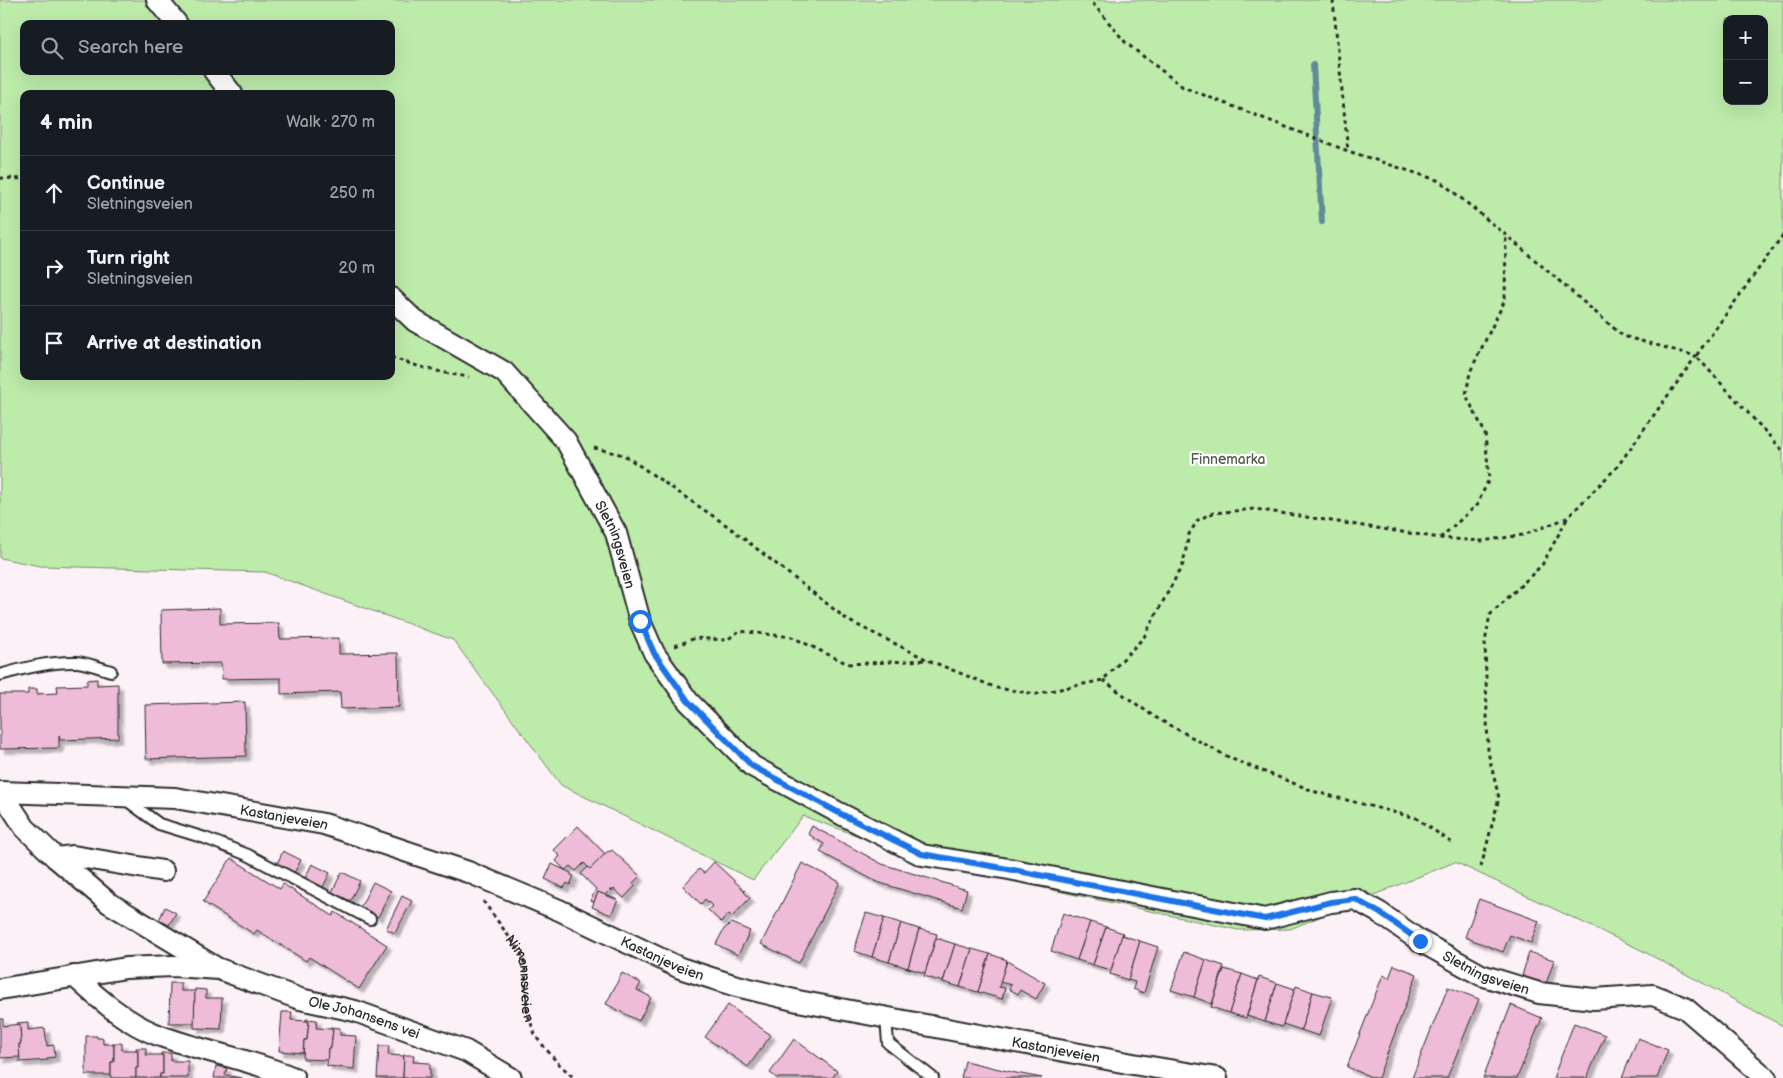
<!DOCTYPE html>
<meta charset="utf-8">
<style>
:root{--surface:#171b24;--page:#20242c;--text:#f1f3f6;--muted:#9ea1a6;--line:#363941}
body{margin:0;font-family:"Balsamiq Sans",sans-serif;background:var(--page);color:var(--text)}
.controls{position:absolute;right:15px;top:15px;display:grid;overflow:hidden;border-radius:10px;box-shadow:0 5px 20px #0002}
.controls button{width:45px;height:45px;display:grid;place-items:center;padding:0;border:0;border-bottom:1px solid var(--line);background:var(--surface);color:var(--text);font:25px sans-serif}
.stop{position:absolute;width:15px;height:15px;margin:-11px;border:4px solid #1a73e8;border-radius:50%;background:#fff}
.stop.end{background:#1a73e8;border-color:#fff;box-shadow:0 1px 5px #0008}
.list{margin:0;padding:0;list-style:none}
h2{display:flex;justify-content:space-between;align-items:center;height:65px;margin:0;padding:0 20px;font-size:21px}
h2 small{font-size:16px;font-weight:400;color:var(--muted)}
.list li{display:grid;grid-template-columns:32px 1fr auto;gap:15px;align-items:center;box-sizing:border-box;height:75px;padding:0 20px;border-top:1px solid var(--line)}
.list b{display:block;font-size:19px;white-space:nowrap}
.list p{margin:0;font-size:16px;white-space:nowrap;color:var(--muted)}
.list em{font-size:16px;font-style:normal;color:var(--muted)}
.icon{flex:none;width:28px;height:28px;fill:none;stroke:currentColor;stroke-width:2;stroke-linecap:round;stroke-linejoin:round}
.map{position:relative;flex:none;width:1783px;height:1078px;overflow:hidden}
.search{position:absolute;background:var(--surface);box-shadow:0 5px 20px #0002;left:20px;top:20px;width:375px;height:55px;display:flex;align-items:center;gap:12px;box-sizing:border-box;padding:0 18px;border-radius:10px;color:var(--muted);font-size:19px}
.panel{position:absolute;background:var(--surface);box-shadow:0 5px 20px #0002;left:20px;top:90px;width:375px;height:290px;border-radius:10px}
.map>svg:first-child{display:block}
.green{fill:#bdecaa;stroke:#748c6a;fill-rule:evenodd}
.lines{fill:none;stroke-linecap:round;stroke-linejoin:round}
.stream{stroke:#5e8c98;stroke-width:6}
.building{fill:#eebbd8;stroke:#2b2b2b;filter:url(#shadow)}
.lane-casing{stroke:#2b2b2b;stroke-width:14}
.street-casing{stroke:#2b2b2b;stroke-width:24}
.path{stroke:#2b2b2b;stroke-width:3;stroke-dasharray:4 4;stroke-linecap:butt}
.lane{stroke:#fff;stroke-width:10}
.street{stroke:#fff;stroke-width:20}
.route{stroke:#1a73e8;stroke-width:6}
.labels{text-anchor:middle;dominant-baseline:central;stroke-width:4.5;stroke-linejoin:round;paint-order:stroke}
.park-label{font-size:14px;fill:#505b4b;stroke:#fff}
.street-label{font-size:14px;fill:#2b2b2b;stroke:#fff}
</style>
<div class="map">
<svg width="1783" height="1078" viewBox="0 0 1783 1078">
<defs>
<filter id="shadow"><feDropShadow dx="4.5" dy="4.5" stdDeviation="1" flood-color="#0004"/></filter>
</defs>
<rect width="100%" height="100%" fill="#fcf1f7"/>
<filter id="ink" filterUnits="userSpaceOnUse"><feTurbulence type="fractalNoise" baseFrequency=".02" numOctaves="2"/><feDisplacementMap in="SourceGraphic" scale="10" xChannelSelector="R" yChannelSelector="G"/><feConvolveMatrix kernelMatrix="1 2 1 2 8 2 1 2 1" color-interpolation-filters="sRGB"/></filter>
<g filter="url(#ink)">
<!-- green -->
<path class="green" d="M0,0H1783V1026L1639,949L1455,862L1290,929L1238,930L1039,887L917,857L803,816L753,880L561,785L453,640L265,572L40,566L0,558ZM1727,19H1764V101H1727ZM24,24H391V71H24ZM24,94H391V376H24Z"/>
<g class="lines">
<!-- stream -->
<polyline class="stream" points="1313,65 1322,222"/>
</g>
<!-- building -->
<g class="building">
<polygon points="220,608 220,624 279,623 280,639 339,638 339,654 398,653 399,707 341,709 340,692 281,694 281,678 222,679 221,663 162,664 161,610"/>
<polygon points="97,679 97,685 118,684 118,738 60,740 59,735 59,748 0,749 0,694 28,694 28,689 37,689 37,694 58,693 57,686 87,685 87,680"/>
<polygon points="245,702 246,756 146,759 145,705"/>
<polygon points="578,826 605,854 590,869 584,863 576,871 570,866 565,870 556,861 560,856 554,850"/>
<polygon points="812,826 882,864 967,890 962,908 877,882 820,852 824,844 808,834"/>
<polygon points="612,850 640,876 633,883 635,886 624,898 614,889 612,891 611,889 605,895 598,892 594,902 590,901 596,889 581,874 588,867 590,869 608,851 609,852"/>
<polygon points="283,851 301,860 294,873 277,864"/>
<polygon points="231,858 280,889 283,884 333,916 335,912 387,945 359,989 309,957 306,961 257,930 254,934 203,902"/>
<polygon points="714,862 745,891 744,892 750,898 732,917 729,914 721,922 708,910 712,906 705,899 701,904 683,886 699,869 704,873"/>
<polygon points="802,863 840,882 799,963 761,944"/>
<polygon points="312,864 330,873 323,887 305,878"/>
<polygon points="552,864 571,873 571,875 574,876 570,885 567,883 564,888 545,879"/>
<polygon points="342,872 360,881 350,901 332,892"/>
<polygon points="373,882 391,891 378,917 360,908"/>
<polygon points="598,892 618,900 611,915 592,907"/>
<polygon points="402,896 412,901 395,933 386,929"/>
<polygon points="1479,899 1539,921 1531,943 1510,935 1503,952 1465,937"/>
<polygon points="165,907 176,913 169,925 159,920"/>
<polygon points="866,913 884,918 872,957 854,951"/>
<polygon points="1063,913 1090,922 1077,960 1051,951"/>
<polygon points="884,918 901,923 889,962 872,957"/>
<polygon points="1090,922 1106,927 1093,965 1077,960"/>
<polygon points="732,923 750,931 738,955 716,944 724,929"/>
<polygon points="901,923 919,929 908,968 889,962"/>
<polygon points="1106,927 1123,933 1111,970 1093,965"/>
<polygon points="919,929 937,934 925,973 908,968"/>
<polygon points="1122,935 1140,941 1128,980 1110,974"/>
<polygon points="936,938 955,944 943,982 924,976"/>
<polygon points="1140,941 1158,947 1144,993 1133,989 1135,982 1128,980"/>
<polygon points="955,944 972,949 960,987 943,982"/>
<polygon points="972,949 990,954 978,992 960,987"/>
<polygon points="1184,952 1206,960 1194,997 1171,990"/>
<polygon points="1529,952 1554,960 1546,984 1522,976"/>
<polygon points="990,954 1007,960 999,987 1005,988 1002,999 978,992"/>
<polygon points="1206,960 1224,966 1212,1004 1194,997"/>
<polygon points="1007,961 1045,983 1036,999 1020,990 1018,994 1009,989 1011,985 1000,982"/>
<polygon points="1394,965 1417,974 1378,1078 1374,1078 1347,1067 1383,975 1389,978"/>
<polygon points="1224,969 1242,974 1229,1013 1211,1007"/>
<polygon points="622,973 641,983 637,990 651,997 639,1021 606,1004"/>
<polygon points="1242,974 1258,980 1246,1018 1229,1013"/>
<polygon points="1259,977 1277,983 1265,1022 1247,1016"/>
<polygon points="170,983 181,983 181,991 195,991 195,1023 169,1023"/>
<polygon points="1277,983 1295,989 1282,1027 1265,1022"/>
<polygon points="1296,986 1313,992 1301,1030 1283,1024"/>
<polygon points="1448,987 1479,999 1447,1078 1412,1078"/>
<polygon points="195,989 206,990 206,998 222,998 221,1029 194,1028"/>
<polygon points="1313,992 1332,997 1319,1036 1301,1030"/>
<polygon points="728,1005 771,1035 748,1067 705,1037"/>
<polygon points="1511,1005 1542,1018 1517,1078 1483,1078"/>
<polygon points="282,1012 292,1012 291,1020 309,1021 307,1040 304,1040 303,1053 279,1051"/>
<polygon points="0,1019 3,1019 3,1026 20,1024 21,1044 19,1044 20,1057 0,1058"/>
<polygon points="306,1019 317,1020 316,1028 333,1029 331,1048 328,1048 328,1060 303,1059 304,1040 307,1040 309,1021 306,1021"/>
<polygon points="28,1022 28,1030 45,1028 47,1046 54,1045 55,1057 47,1058 48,1060 20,1062 19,1044 21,1044 20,1024 17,1025 17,1023"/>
<polygon points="1574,1023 1605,1035 1587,1078 1553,1078"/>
<polygon points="330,1027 340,1028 340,1035 356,1036 354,1069 327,1066 328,1048 331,1048 333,1029 330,1029"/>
<polygon points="86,1036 97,1036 97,1038 103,1038 103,1044 114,1044 114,1062 111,1062 111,1075 86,1075"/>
<polygon points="1638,1038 1668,1050 1657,1078 1622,1078"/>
<polygon points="794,1039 837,1071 832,1078 777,1078 770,1073"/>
<polygon points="112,1043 122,1043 122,1050 138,1050 138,1068 136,1068 136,1078 111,1078 111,1062 114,1062 114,1044"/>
<polygon points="379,1046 389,1046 388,1055 404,1056 403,1078 377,1078"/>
<polygon points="136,1048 146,1048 146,1055 163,1055 163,1074 160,1074 160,1078 136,1078 136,1068 138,1068 138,1050 136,1050"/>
<polygon points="161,1053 171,1053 171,1061 188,1061 188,1078 160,1078 160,1074 163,1074 163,1055 161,1055"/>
<polygon points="404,1055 414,1055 413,1062 430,1063 430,1078 403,1078"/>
<polygon points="965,1061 1016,1073 1042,1078 961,1078"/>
<polygon points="216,1066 227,1068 225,1075 242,1078 214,1078"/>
</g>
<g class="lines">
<!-- lane casing -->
<g class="lane-casing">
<g id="lane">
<path d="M0,675C24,668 51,661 77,662C88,663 100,668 111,671"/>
<polyline points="125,799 159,824 205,838 248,855 370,919"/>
<polyline points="886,1018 888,1043 933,1078"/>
</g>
</g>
<!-- street casing -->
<g class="street-casing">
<g id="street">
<polyline points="157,0 177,24"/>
<polyline points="214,71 232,94"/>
<path id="s2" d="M391,298L415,321L504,372L566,441L616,533L640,621L654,653L688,701L752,766L841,814L922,855L1009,869L1265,919L1331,902L1355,899L1380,913L1420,941L1481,975L1539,993L1594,999L1653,995L1685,1008L1766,1078"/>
<path id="s3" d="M0,792L175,798L324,824L468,872L559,910L680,968L733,985L798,1001L1133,1064L1217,1078"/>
<polyline points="2,793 25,828 56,858 109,903 215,967"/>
<polyline points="56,858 73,856 163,871"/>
<path d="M74,976C99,999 126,1023 158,1035C203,1052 250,1059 294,1078"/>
<path id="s4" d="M0,989L126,968L173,966L219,969L300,999L355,1011L466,1051L511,1078"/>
</g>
</g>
<!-- path -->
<g class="path">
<polyline points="1333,0 1348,151"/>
<polyline points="0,178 24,179"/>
<polyline points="1783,235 1696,356 1783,451"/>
<path d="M391,357C417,367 442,373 469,377"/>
<polyline points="594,448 624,455 729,527 849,621 928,660 997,688 1036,694 1103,680 1144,637 1183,564 1189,534 1198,520 1213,513 1255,509 1440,538 1482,541 1523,535 1567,518 1617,467 1696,356 1623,336 1506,235 1440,181 1348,151 1183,87 1126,43 1090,0"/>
<polyline points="1440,538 1477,505 1489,479 1485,433 1466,395 1470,372 1505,300 1506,235"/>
<polyline points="675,646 695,638 727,640 739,631 792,637 848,664 928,660"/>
<polyline points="1103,680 1153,716 1232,759 1316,792 1416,818 1454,844"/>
<polyline points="1481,867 1499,798 1488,752 1485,642 1490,615 1542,565 1567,519"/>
<path id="s1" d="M483,901L521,953L525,966L527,1012L536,1037L557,1062L574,1078"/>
</g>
<!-- lane -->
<use href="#lane" class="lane"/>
<!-- street -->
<use href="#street" class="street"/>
</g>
</g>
<g class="lines" filter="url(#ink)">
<!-- route -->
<polyline class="route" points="640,621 654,653 688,701 752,766 841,814 922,854 1008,869 1265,919 1331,902 1355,899 1380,913 1420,941"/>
</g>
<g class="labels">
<!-- park labels -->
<g class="park-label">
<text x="1228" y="459">Finnemarka</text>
</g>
<!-- street labels -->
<g class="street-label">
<text stroke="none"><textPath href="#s2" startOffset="344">Sletningsveien</textPath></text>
<text stroke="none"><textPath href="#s3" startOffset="286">Kastanjeveien</textPath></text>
<text stroke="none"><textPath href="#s3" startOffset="691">Kastanjeveien</textPath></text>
<text stroke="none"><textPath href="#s2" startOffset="1394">Sletningsveien</textPath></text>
<text stroke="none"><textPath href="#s1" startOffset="89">Nimannsveien</textPath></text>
<text stroke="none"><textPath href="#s4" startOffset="374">Ole Johansens vei</textPath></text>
<text stroke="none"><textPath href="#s3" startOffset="1096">Kastanjeveien</textPath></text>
</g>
</g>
</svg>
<div class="controls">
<button>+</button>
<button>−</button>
</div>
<div class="stop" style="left:640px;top:621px"></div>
<div class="stop end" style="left:1420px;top:941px"></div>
<div class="search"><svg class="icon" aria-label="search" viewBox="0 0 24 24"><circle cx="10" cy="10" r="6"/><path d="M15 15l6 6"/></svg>Search here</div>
<section class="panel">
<h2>4 min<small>Walk · 270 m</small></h2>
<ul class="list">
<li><svg class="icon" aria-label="ahead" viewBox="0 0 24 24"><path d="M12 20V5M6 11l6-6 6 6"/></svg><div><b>Continue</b><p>Sletningsveien</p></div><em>250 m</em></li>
<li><svg class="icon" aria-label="right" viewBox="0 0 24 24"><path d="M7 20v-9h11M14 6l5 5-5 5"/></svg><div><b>Turn right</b><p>Sletningsveien</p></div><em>20 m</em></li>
<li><svg class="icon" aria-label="arrive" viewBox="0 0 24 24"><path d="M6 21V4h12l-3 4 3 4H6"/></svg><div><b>Arrive at destination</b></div></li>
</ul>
</section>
</div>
